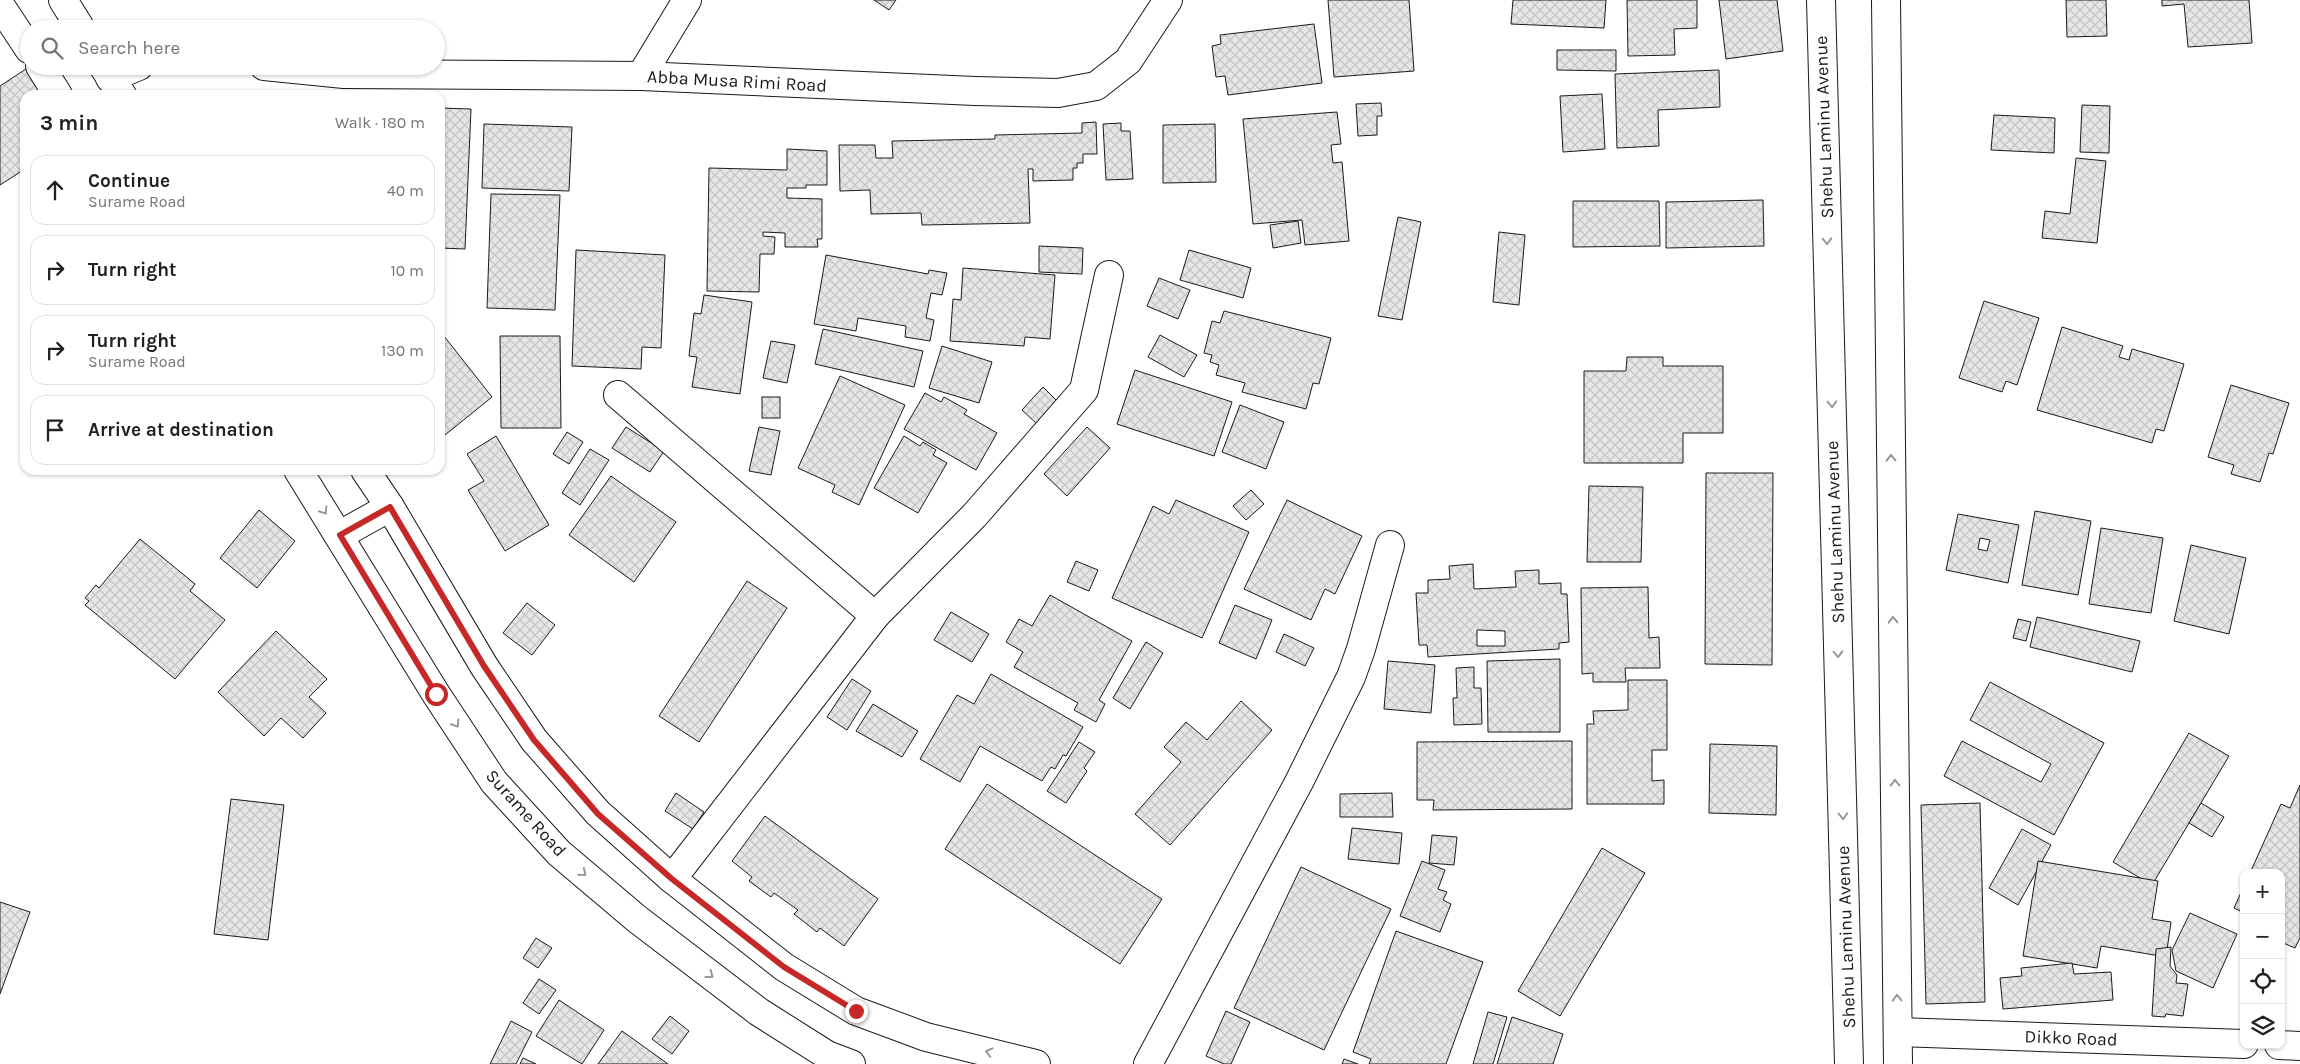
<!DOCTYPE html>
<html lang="en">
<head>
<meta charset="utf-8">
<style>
  :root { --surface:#fff; --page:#f2f2f2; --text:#202124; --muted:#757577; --line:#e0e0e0 }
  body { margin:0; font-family:Karla,sans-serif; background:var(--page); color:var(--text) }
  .controls { position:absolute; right:15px; bottom:15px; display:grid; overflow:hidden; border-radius:10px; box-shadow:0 1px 4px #0004 }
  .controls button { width:45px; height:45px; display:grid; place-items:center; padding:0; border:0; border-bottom:1px solid var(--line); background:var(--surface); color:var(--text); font:25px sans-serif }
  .stop { position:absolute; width:15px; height:15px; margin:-11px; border:4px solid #c62828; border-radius:50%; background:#fff }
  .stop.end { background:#c62828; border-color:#fff; box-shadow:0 1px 5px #0008 }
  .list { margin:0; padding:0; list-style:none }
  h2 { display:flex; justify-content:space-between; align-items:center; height:65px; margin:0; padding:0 20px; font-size:21px }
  h2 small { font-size:16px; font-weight:400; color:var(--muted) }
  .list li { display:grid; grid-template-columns:32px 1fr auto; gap:15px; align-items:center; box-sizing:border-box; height:70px; margin:0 10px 10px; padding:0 10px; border:1px solid var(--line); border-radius:15px }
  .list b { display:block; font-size:19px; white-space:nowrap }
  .list p { margin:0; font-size:16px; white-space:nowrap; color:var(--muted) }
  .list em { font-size:16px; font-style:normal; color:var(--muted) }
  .icon { flex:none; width:28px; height:28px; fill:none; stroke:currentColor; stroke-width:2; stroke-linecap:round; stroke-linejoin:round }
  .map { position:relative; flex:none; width:2300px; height:1064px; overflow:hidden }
  .search { position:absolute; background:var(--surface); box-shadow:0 1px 4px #0004; left:20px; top:20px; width:425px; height:55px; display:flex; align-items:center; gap:12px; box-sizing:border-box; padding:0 18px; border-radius:28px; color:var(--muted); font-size:19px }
  .panel { position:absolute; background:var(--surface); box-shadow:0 1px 4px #0004; left:20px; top:90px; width:425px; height:385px; border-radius:15px }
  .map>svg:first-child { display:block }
</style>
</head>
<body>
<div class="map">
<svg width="2300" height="1064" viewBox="0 0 2300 1064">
  <defs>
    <pattern id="building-cross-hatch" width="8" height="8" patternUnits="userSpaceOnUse" patternTransform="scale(1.25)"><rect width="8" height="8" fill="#e6e6e6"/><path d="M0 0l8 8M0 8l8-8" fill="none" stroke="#c5c5c5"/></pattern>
  </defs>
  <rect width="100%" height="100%" fill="#fff"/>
  <g fill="url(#building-cross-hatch)" stroke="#1a1a1a" fill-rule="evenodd">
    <path d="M874,0H896L889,10Z"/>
    <path d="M1328,0H1409L1414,71L1334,77Z"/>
    <path d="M1513,0H1606L1604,28L1511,24Z"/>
    <path d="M1627,0H1697V28L1674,29L1675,55L1628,56Z"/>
    <path d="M1719,0H1777L1783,51L1726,59Z"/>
    <path d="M2066,0H2106L2107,36L2067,37Z"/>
    <path d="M2162,0H2249L2252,43L2188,47L2184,4L2162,6Z"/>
    <path d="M1314,24L1322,83L1228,95L1225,76L1216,77L1212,46L1221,44L1220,35Z"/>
    <path d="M1557,50H1616V71L1557,70Z"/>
    <path d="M29,67L47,95H25V169L0,185V86Z"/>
    <path d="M1719,70L1720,107L1658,110L1659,146L1617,148L1615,74Z"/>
    <path d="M1602,94L1605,149L1563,152L1560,96Z"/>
    <path d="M1381,103L1382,116H1377V135L1358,136L1356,104Z"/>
    <path d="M2082,105L2110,106L2109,153L2080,152Z"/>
    <path d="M440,108L471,109L465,249L440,248Z"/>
    <path d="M1337,112L1341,144L1331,145L1333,163L1342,162L1349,241L1305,245L1302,220L1253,224L1243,119Z"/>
    <path d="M1994,115L2055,118L2054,153L1991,150Z"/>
    <path d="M1096,122L1097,154H1083V163H1077V168H1073V180L1033,181V169H1028L1030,223L922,225L921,213L871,214L870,190L840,191L839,145H875L876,158H893L892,141L995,139V135L1082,133V123Z"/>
    <path d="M1121,123V131H1130L1133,179L1106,180L1103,124Z"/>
    <path d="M484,124L572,127L569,191L482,188Z"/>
    <path d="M1215,124L1216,182L1163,183V125Z"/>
    <path d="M787,149L827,151V185H806V188H787V198L822,199V239H817L818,247H785V233L763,232V236L775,237L774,254H760L759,292L707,291L709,168L787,170Z"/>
    <path d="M2076,158L2106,161L2097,243L2042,238L2045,211L2070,214Z"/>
    <path d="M491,194L560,195L555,310L487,308Z"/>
    <path d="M1763,200L1764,246L1666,248V202Z"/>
    <path d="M1573,201H1659L1660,246L1573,247Z"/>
    <path d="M1398,217L1421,222L1402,320L1378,316Z"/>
    <path d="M1298,221L1301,243L1273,248L1270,225Z"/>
    <path d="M1499,232L1525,235L1519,305L1493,302Z"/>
    <path d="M1039,246L1083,248L1082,274L1039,272Z"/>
    <path d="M576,250L665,255L661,348L642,347L641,369L572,366Z"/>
    <path d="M1189,250L1251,268L1243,298L1180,280Z"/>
    <path d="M826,255L928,274L929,270L947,273L942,295L931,293L926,318L934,320L930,341L905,337L906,326L858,318L856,331L814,324Z"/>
    <path d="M963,268L1055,275L1050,339L1025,337L1024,346L950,341L953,299L961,300Z"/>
    <path d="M1159,278L1190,290L1178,319L1147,306Z"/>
    <path d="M704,295L752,302L740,394L692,387L697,357L689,356L694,313L701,314Z"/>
    <path d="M1984,301L2039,318L2017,385L2006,381L2002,392L1959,378Z"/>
    <path d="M1224,311L1331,338L1319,384L1313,383L1306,409L1242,392L1245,383L1216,375L1219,365L1210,362L1212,355L1204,353L1212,321L1220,323Z"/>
    <path d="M2062,327L2123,346L2119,357L2129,360L2132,349L2184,364L2164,431L2156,429L2152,443L2037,410Z"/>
    <path d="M823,329L923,351L914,387L815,364Z"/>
    <path d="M440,331L492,397L440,439Z"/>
    <path d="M1160,335L1197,355L1184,377L1148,357Z"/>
    <path d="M500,336H560L561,428H501Z"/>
    <path d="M771,341L795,345L787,383L763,378Z"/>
    <path d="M942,346L992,362L979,403L929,388Z"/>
    <path d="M1627,357H1663V366H1723V433H1683V463H1584V371H1626Z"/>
    <path d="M1135,370L1232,402L1214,456L1117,424Z"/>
    <path d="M840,376L905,405L859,505L832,492L835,485L798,468Z"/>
    <path d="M2231,385L2289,403L2273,454L2269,453L2260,482L2231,474L2234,465L2208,457Z"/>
    <path d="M1043,387L1058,402L1037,424L1022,410Z"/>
    <path d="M925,393L941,402L944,397L967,410L964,414L997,433L976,470L904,429Z"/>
    <rect x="762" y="397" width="18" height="21"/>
    <path d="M1240,405L1284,422L1266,469L1222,452Z"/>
    <path d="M626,427L664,451L650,472L612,448Z"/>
    <path d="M759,427L780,431L771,475L749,471Z"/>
    <path d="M1087,427L1110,448L1067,496L1044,474Z"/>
    <path d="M567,432L583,442L569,464L553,454Z"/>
    <path d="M496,436L549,525L505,551L468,490L484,481L467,454Z"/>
    <path d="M904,436L920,446L923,442L936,450L933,455L947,463L918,513L874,488Z"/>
    <path d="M590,449L609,460L580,505L562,493Z"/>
    <path d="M1706,473H1773L1772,665L1705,664Z"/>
    <path d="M611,476L676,522L634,582L569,535Z"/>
    <path d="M1589,486L1643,487L1641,562H1587Z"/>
    <path d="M1251,490L1264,504L1246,520L1233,506Z"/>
    <path d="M1176,500L1249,532L1202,638L1112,598L1153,506L1169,514Z"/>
    <path d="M1287,500L1362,536L1335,594L1325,589L1311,620L1244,589Z"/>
    <path d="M259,510L295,541L257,588L220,558Z"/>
    <path d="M2035,511L2091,521L2078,595L2022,585Z"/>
    <path d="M1958,514L2019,525L2008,583L1946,570ZM1980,538L1990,540L1987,551L1978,549Z"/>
    <path d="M2101,528L2163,538L2151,613L2089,604Z"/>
    <path d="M140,539L195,584L190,591L225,620L175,679L85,605L89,601L85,598L96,585L99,588Z"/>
    <path d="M2191,545L2246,558L2229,634L2174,621Z"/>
    <path d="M1076,561L1098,570L1089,591L1067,582Z"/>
    <path d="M1473,564L1474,589L1516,587L1515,571L1539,570V584L1561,583V594H1567L1569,642L1559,643V649L1428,657L1427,645H1419L1416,593H1428V580L1450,579L1449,566ZM1477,630L1505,631V646H1477Z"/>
    <path d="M747,581L787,608L699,742L659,716Z"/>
    <path d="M1648,587L1649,638L1659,637L1660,668H1625L1626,682H1593V673L1582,674L1581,588Z"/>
    <path d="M1050,595L1132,641L1099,700L1105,704L1096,722L1074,710L1078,703L1014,667L1023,652L1006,642L1019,619L1032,626Z"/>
    <path d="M527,603L555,625L532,655L503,633Z"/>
    <path d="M1235,605L1272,620L1256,659L1219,643Z"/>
    <path d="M951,612L989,634L972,662L934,640Z"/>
    <path d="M2037,617L2140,641L2132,672L2030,647Z"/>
    <path d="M2018,619L2031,622L2026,641L2013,638Z"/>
    <path d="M276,631L327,679L309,697L326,713L303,738L281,718L264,736L218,692Z"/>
    <path d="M1284,634L1314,648L1305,666L1276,652Z"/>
    <path d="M1146,642L1163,653L1130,709L1113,698Z"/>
    <path d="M1560,659V732H1488L1487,661Z"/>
    <path d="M1388,661L1435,665L1431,713L1384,709Z"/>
    <path d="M1474,667V688H1481L1482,724L1454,725L1453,698H1457L1456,668Z"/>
    <path d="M991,674L1083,727L1066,756L1063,755L1055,769L1051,767L1042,781L980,746L960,782L920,759L957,695L974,704Z"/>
    <path d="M852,679L871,691L847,730L827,717Z"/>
    <path d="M1628,680H1667V750H1652V781L1664,780V804H1587V724H1594L1593,711L1628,710Z"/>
    <path d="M1990,682L2104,743L2054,835L1944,776L1962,741L2041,782L2051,764L1970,720Z"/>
    <path d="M1241,701L1272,730L1170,845L1135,814L1181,762L1164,747L1186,722L1207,740Z"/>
    <path d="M873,704L918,731L902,757L856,731Z"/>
    <path d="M2189,733L2229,756L2152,885L2113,862Z"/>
    <path d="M1572,741V809L1433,810L1434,800H1417V742Z"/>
    <path d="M1079,742L1095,752L1084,768L1087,771L1066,803L1047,791Z"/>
    <path d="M1710,744L1777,746L1776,815L1709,813Z"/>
    <path d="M987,784L1162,899L1120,964L945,849Z"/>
    <path d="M2300,785V938L2295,948L2281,942V873H2250L2281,804L2290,808Z"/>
    <path d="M676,793L704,812L693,829L665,811Z"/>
    <path d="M1392,793L1393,817H1340V794Z"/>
    <path d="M231,799L284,805L268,940L214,934Z"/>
    <path d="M1980,803L1985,1002L1926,1004L1921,805Z"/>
    <path d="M2201,803L2224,817L2212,837L2189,823Z"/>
    <path d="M765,816L878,899L844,946L820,928L817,932L794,914L798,910L774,893L771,897L749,881L752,877L732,861Z"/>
    <path d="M1352,828L1402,833L1399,864L1348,859Z"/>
    <path d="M2022,829L2051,845L2018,905L1989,888Z"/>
    <path d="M1432,835L1457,837L1454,865L1429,863Z"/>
    <path d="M1602,848L1645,873L1560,1016L1518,991Z"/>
    <path d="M1422,861L1445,870L1438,889L1447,892L1443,900L1451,904L1440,932L1400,916Z"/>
    <path d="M2038,861L2158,881L2152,919L2171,922L2166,957L2101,946L2097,968L2023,956Z"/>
    <path d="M1301,867L1391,909L1324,1050L1234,1008Z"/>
    <path d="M2244,886V913L2234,908Z"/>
    <path d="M0,902L30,912L0,994Z"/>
    <path d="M2190,913L2237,934L2213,988L2176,971L2172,950Z"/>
    <path d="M1396,931L1483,962L1446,1064H1369L1371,1059L1353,1052Z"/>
    <path d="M536,938L552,948L538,968L523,958Z"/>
    <path d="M2171,947L2170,966L2177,975L2176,983L2188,984L2183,1016L2166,1014L2165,1017L2152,1016L2156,949Z"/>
    <path d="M2072,963L2074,974L2111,972L2113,1000L2003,1009L2000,978L2022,976L2021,968Z"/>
    <path d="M539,979L556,990L539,1014L523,1003Z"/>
    <path d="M559,1000L604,1030L582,1064L536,1036Z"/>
    <path d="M1226,1011L1250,1022L1231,1064H1224L1206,1056Z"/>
    <path d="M1488,1012L1507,1017L1493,1064H1473Z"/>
    <path d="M670,1016L689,1031L672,1054L652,1039Z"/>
    <path d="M1512,1017L1563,1034L1553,1064H1497Z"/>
    <path d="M511,1021L532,1032L516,1064H490Z"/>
    <path d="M622,1031L668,1064H598Z"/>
    <path d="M523,1058L536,1064H520Z"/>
    <path d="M1344,1059L1358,1064H1342Z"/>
  </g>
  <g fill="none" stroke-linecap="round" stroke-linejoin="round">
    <g stroke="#1a1a1a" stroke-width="30">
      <g id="minor">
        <path d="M264,66L344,74L641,76L975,91L1058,93L1096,86L1128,61L1168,0"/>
        <path d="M641,76L687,0"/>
        <path d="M110,78L139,66"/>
        <path d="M618,395L875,616"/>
        <path d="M672,879L875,616L974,516L1084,390L1109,275"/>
        <path d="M1898,1032L2244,1044"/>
        <path d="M2279,1045L2300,1046"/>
        <path d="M1148,1064L1299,782L1351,677L1361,649L1390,545"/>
      </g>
    </g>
    <g stroke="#1a1a1a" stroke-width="30">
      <g id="tertiary">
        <path d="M63,0L81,29"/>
        <path d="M1821,0L1849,1064"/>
        <path d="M1886,0L1898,1064"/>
        <path d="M0,5L29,49"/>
        <path d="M40,66L58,95"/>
        <path d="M103,66L122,95"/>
        <path d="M298,470L436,694L494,782L559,853L637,919L759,1012L827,1055L851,1064"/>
        <path d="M365,470L390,507L484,666L534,740L598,813L672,879L784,967L856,1011L926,1037L1036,1064"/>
        <path d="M340,535L390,507"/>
      </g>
    </g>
    <use href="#minor" stroke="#fff" stroke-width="28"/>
    <use href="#tertiary" stroke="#fff" stroke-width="28"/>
  </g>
  <defs><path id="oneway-chevron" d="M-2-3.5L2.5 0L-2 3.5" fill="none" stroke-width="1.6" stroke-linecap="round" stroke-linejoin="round" transform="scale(1.25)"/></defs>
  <g stroke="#989898">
    <use href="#oneway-chevron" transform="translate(1827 241) rotate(88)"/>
    <use href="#oneway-chevron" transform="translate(1832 404) rotate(88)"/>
    <use href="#oneway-chevron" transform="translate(1891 458) rotate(-91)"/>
    <use href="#oneway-chevron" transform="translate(324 511) rotate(57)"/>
    <use href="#oneway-chevron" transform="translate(1893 620) rotate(-91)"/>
    <use href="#oneway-chevron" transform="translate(1838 654) rotate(88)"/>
    <use href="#oneway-chevron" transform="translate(456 724) rotate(57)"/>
    <use href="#oneway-chevron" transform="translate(1895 783) rotate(-91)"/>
    <use href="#oneway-chevron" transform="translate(1843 816) rotate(88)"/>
    <use href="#oneway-chevron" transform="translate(583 873) rotate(40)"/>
    <use href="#oneway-chevron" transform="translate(710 975) rotate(37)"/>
    <use href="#oneway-chevron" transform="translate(1897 998) rotate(-91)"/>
    <use href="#oneway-chevron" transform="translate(989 1052) rotate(-166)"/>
  </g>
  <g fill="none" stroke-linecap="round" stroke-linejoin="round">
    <path stroke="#c62828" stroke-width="6" d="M436,694L340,535L390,507L484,666L534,740L598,814L672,879L784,967L856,1011"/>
  </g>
  <g text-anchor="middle" stroke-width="4" stroke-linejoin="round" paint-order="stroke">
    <g font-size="18" fill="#1a1a1a" stroke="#fff">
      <text transform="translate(737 81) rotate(3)" y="6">Abba Musa Rimi Road</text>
      <text transform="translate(1824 127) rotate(-92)" y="6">Shehu Laminu Avenue</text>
      <text transform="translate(1835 532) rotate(-92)" y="6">Shehu Laminu Avenue</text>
      <text transform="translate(526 813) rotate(48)" y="6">Surame Road</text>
      <text transform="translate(1846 937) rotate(-92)" y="6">Shehu Laminu Avenue</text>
      <text transform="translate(2071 1038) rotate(2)" y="6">Dikko Road</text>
    </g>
  </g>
</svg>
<div class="controls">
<button>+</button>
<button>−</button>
<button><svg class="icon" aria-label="locate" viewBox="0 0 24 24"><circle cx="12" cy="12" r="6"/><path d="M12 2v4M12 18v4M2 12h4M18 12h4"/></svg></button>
<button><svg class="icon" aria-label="layers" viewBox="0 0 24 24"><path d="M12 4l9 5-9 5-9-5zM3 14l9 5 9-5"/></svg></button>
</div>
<div class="stop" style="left:436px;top:694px"></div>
<div class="stop end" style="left:856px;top:1011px"></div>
<div class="search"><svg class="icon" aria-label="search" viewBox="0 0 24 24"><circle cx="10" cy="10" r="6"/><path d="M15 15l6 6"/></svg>Search here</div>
<section class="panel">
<h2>3 min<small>Walk · 180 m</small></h2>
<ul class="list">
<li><svg class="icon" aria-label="ahead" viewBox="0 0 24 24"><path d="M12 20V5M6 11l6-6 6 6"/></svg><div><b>Continue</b><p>Surame Road</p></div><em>40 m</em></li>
<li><svg class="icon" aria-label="right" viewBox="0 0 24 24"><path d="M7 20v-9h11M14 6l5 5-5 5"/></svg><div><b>Turn right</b></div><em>10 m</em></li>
<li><svg class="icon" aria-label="right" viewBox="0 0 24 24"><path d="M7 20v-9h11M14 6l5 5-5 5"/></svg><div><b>Turn right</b><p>Surame Road</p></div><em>130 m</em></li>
<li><svg class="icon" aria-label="arrive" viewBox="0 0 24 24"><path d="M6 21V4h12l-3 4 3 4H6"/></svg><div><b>Arrive at destination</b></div></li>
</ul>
</section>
</div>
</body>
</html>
